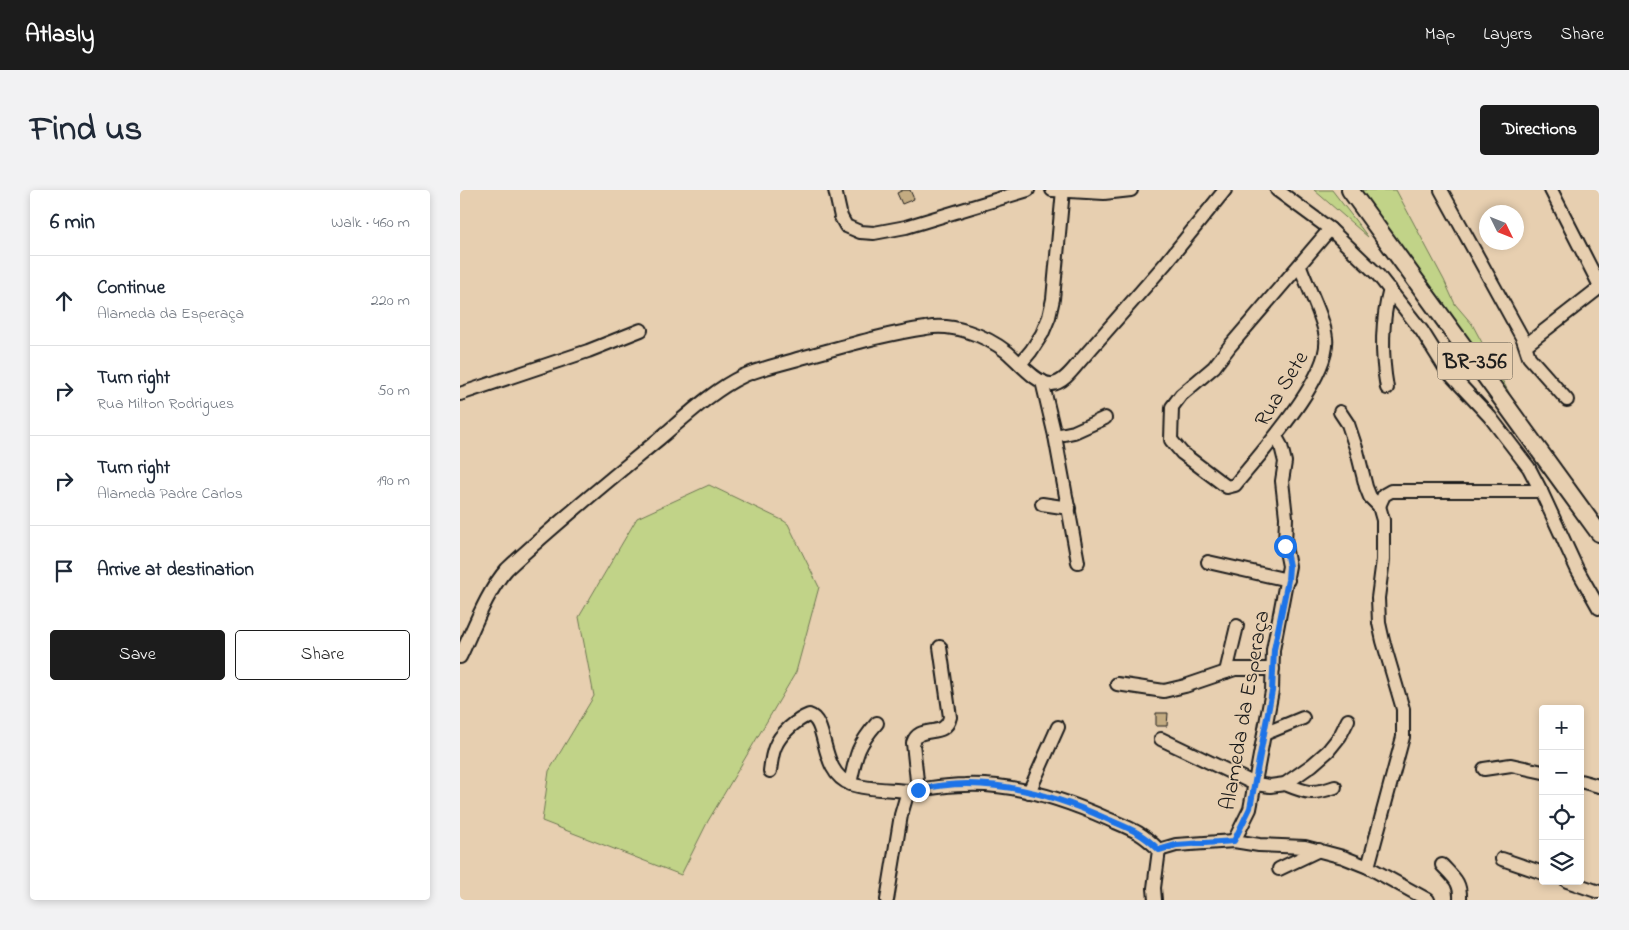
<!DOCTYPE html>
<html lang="en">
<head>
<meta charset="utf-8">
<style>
  :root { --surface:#fff; --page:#f2f2f3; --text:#1f2937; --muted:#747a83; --line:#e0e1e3; --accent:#1c1c1c }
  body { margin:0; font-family:"Indie Flower",sans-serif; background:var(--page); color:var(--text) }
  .controls { position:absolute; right:15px; bottom:15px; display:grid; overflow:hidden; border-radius:5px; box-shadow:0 2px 8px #0003 }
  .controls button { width:45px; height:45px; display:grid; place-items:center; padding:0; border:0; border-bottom:1px solid var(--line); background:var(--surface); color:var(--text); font:25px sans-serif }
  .compass { position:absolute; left:1019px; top:15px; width:45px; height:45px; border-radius:50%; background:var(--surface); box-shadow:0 2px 8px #0003; rotate:133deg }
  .stop { position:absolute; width:15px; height:15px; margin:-11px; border:4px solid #1a73e8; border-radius:50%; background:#fff }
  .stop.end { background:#1a73e8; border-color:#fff; box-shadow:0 1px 5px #0008 }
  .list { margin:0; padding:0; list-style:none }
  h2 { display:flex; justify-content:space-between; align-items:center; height:65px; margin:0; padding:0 20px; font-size:21px }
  h2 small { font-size:16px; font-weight:400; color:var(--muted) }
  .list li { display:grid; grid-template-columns:32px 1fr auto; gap:15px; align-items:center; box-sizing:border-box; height:90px; padding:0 20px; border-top:1px solid var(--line) }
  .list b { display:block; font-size:19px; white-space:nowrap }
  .list p { margin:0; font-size:16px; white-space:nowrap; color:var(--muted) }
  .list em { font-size:16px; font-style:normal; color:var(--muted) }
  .actions { display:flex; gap:10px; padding:15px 20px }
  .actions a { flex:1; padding:11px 0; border:1px solid var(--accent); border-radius:5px; text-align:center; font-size:18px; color:var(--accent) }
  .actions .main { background:var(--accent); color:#fff }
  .icon { flex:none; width:28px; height:28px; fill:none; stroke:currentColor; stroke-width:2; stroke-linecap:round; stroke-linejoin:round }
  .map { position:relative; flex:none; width:1139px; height:710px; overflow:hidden; border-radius:5px }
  header { display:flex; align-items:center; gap:30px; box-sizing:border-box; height:70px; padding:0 25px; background:var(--accent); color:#fff }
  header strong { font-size:24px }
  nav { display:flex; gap:28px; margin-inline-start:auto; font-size:18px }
  .intro { display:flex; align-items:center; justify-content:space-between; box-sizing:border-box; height:120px; padding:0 30px }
  h1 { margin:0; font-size:35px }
  .button { padding:12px 22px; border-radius:5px; background:var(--accent); color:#fff; font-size:18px; font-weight:700 }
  main { display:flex; gap:30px; padding:0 30px }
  aside { flex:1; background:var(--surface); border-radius:5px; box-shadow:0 2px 8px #0003 }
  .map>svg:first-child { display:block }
</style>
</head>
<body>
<header>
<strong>Atlasly</strong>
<nav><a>Map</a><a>Layers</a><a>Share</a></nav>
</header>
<div class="intro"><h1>Find us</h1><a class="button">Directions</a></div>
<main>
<aside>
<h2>6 min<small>Walk · 460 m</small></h2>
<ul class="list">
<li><svg class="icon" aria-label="ahead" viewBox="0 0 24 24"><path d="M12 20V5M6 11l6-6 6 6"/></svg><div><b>Continue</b><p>Alameda da Esperaça</p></div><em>220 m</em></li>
<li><svg class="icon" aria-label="right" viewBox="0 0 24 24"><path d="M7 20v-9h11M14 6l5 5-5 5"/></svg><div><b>Turn right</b><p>Rua Milton Rodrigues</p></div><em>50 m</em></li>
<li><svg class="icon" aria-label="right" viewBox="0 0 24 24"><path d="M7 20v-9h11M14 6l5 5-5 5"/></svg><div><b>Turn right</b><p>Alameda Padre Carlos</p></div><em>190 m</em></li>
<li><svg class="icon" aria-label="arrive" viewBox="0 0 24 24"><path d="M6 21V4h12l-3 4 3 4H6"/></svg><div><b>Arrive at destination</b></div></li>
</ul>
<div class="actions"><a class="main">Save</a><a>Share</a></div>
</aside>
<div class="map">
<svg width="1139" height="710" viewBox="0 0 1139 710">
  <rect width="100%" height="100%" fill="#e7cfb0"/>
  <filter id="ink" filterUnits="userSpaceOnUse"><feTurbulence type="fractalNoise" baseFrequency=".02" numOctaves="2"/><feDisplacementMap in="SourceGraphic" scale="10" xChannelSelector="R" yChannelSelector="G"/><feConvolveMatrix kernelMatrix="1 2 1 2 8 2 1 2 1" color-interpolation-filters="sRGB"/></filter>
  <g filter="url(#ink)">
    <g fill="#c1d388" stroke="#6e7852">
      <path d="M854,0H872L908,47Z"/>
      <path d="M889,0H936L984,90L995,114L1012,134L1061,225Z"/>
      <path d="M249,295L324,331L328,334L359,397L336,482L248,631L221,685L82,631L89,581L134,506L119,427L177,328Z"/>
    </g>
    <g fill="#c3ab81" stroke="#1c1c1c">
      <path d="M443,0H450L454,9L442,14L437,3Z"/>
      <path d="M696,523H708L707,536H696Z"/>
    </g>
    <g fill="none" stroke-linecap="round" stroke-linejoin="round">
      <g stroke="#1c1c1c" stroke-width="16">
        <g id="minor">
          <path d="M375,0L381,27L386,36L400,42L414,43L446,37L568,0"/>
          <path d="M592,0L644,3L671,0"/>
          <path d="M817,0L870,39L918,85L962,141L987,181L1030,227L1069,278L1081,301L1117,379L1139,418"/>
          <path d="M981,0L1063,149L1069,167L1107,210"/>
          <path d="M1091,0L1139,94"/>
          <path d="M840,76C847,96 864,128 866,148C871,187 800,264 775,295L767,297L722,263L711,250L712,217L721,205L754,177L770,156L870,39"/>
          <path d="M1066,155L1139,98"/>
          <path d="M560,174L571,161L582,144L589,127L593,109L603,0"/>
          <path d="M582,191L595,246L618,372"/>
          <path d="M927,198C921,164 921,133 930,99"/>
          <path d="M0,204L128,161L181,140"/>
          <path d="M880,222L888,234L897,261L906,297L910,307L919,316L923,330V370L918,408L919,433L923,451L943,519V547L908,677"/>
          <path d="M595,246L614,242L645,228"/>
          <path d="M582,314L609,318"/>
          <path d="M919,316L924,305L931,301H1081"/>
          <path d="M748,372L828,390"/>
          <path d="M0,467C13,440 27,401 47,379C95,334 147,292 199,249C224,228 253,200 283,186C301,178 322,174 341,168C382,157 424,144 466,138C493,133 525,145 547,162C558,171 577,195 592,194C604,193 614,178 621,170L706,73L765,0"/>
          <path d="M766,482L777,436"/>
          <path d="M657,494L704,501L725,496L775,479H813"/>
          <path d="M804,544L843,528"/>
          <path d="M701,549L795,594L810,596L825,594L852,575L868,561L880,546L888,530"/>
          <path d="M1024,579L1051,575L1083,582"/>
          <path d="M310,581C311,573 312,564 315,557C320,544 336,530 349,525C369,531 359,583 391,594C408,600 430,599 448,601"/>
          <path d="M1120,591L1139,596"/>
          <path d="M390,594C396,565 397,556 417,533"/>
          <path d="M825,594C847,603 852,605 875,597"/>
          <path d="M458,600L453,553C459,533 485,550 490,527L480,457"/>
          <path d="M569,602L598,537"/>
          <path d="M774,651L790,619L812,501L813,460L829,376L825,356L826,327L822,291L825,272L821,256L816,247"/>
          <path d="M699,660L716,655L774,651L799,655L845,657L883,667L908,677L968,710"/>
          <path d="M1042,669L1083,683"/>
          <path d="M982,675C994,688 1001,692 1000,710"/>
          <path d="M819,679L859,660"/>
          <path d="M1107,691L1139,702"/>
          <path d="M427,710L441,625L448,601C467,599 485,595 505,595C554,593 604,609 648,629C671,639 680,641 699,660L694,698L695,710"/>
        </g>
      </g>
      <g stroke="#1c1c1c" stroke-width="20">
        <path id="major" d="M890,0L1139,343"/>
      </g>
      <use href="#minor" stroke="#e7cfb0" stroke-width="12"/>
      <use href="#major" stroke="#e7cfb0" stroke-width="16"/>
    </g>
  </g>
  <g fill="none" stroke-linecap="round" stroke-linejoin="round" filter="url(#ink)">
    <path stroke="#1a73e8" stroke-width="6" d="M458,600C521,584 590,603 647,629C670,639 681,642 699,660L716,655L774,651L790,618L812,501L814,460L828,390L829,376L825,356"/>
  </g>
  <g text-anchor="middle" stroke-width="4" stroke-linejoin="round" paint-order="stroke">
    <rect fill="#e7cfb0" stroke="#595248" stroke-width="1" x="977.5" y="152.5" width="75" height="37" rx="4"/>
    <g font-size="21" font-weight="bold" fill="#1c1c1c">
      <text x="1015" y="178">BR-356</text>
    </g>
    <g font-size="22" fill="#1c1c1c" stroke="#e7cfb0">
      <text transform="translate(820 198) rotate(-59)" y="8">Rua Sete</text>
      <text transform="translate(783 520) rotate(-80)" y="8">Alameda da Esperaça</text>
    </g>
  </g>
</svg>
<div class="controls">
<button>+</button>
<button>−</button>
<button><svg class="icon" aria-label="locate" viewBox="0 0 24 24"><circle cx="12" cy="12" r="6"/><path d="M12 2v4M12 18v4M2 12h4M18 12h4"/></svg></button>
<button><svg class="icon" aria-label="layers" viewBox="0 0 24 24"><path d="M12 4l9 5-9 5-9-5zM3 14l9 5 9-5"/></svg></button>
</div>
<svg class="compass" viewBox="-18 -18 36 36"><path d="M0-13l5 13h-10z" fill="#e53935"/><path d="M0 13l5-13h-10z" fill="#747a83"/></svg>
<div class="stop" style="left:825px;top:356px"></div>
<div class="stop end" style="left:458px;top:600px"></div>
</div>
</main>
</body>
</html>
